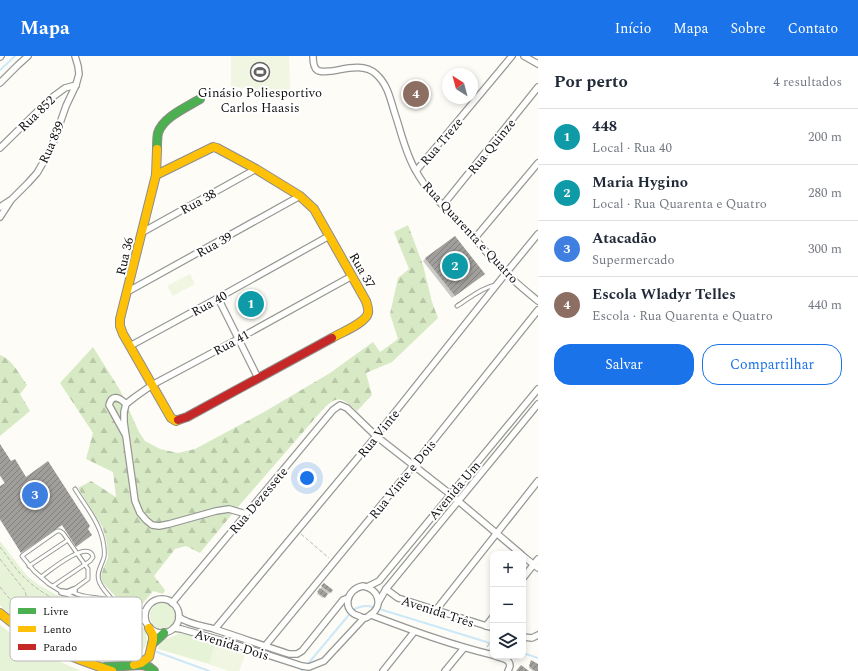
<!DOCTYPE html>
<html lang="pt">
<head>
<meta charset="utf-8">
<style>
  :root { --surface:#fff; --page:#f6f6f7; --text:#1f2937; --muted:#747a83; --line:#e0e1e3; --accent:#1a73e8 }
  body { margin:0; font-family:Spectral,serif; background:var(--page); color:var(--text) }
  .controls { position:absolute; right:12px; bottom:12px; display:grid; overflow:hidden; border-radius:8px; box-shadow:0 2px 6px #0003 }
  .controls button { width:36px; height:36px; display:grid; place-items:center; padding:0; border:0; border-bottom:1px solid var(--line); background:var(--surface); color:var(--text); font:20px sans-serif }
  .compass { position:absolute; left:442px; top:12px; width:36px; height:36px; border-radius:50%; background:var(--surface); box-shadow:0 2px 6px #0003; rotate:324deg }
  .you { position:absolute; left:307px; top:422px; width:14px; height:14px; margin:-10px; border:3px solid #fff; border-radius:50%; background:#1a73e8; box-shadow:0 0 0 6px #1a73e833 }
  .badge { display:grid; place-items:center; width:26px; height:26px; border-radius:50%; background:var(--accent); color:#fff; font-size:13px; font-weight:700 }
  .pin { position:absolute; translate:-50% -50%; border:2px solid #fff; box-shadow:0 1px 4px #0006 }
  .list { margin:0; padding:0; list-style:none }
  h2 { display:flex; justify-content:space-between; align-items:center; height:52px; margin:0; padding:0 16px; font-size:17px }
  h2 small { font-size:13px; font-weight:400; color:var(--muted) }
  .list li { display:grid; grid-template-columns:26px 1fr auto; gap:12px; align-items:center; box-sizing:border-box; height:56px; padding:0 16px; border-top:1px solid var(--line) }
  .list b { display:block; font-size:15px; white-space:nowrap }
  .list p { margin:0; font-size:13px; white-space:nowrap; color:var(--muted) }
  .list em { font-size:13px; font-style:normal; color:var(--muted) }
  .actions { display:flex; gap:8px; padding:12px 16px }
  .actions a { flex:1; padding:9px 0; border:1px solid var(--accent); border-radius:16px; text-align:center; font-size:14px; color:var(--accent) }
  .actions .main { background:var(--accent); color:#fff }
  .icon { flex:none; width:22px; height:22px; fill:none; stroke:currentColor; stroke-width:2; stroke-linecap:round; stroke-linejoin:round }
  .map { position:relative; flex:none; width:538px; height:615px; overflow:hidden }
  header { display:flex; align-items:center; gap:24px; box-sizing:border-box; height:56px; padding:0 20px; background:var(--accent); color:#fff }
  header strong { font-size:19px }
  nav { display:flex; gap:22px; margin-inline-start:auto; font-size:14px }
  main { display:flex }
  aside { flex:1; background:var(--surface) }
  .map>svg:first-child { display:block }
</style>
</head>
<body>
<header>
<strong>Mapa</strong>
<nav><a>Início</a><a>Mapa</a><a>Sobre</a><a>Contato</a></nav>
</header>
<main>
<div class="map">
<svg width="538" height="615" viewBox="0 0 538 615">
  <defs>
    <pattern id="forest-firs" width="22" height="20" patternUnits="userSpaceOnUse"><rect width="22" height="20" fill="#d8eac5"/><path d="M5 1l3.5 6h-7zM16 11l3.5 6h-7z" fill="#b8c8a8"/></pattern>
    <pattern id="building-hatch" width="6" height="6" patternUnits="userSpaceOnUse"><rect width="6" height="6" fill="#a19f9c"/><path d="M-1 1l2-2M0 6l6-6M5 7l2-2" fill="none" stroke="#82807e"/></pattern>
  </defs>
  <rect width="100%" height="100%" fill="#fdfcf7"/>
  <g fill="#e7f3d7">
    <path d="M0,485L26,519L39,529L73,548L91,554L108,549C115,553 119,558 125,562C130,564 135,565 139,567C149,574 149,589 141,596C136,602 128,607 121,608C111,610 103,606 94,603C82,600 70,597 59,592C39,582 15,566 0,549Z"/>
    <circle cx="163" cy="560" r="13"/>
    <path d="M0,569L13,579L49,601L81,615H0Z"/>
    <path d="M183,575L246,595L239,615H229L209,608L158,593L161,584L174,580Z"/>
  </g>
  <g fill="url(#forest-firs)">
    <path d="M408,169L423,209L432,246L438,262L392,306L366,317L372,339L357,355C343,343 339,338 324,352L238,451L200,497L186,490L175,493L154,520L165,534L163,538L153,535L139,552H133L117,542L102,526L101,521L103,513L108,502L107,488L103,472L78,432L91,425L116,441L113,416L86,403L93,377L60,327L93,291L120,334L139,376L145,385L160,393L178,397L195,393L264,356L330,317L373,286L380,296L398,283L390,258L398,222L409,213L394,176Z"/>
    <path d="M0,299C12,303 20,319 27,329L20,338L30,355L0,380Z"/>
  </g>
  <g fill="#f0f6e1">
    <path d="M231,0H289L290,35L231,31Z"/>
    <path d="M190,218L195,228L173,240L167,230Z"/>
    <path d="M216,585L246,595L239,615H229L209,608Z"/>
  </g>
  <g fill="#0003">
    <path d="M426,202L481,221L452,242L423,205Z"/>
    <path d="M0,390L11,407L26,422L62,469L21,496L0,464V431L5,428L0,420Z"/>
    <path d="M324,528L331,534L329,538L327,537L323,542L317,538Z"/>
    <path d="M531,606L538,609V615H533L529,612Z"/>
  </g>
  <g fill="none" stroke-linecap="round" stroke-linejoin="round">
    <g stroke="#cde8f7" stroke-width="2">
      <path d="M0,14L15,0"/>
      <path d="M157,596L209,615"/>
      <path d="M523,597L538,602"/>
      <path d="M302,615L353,554C360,550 366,549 373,551L493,588"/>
    </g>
  </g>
  <g fill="url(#building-hatch)">
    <path d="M455,180L485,218L455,240L425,202Z"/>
    <path d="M0,388L11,405L15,403L26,421L48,405L90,470L88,473L92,479L76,491L62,469L21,497L0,463V430L5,427L0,419Z"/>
    <path d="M324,527L333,534L331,537L321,530Z"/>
    <path d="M320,532L328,538L325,542L317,536Z"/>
    <path d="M531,604L538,608V615H535L529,610Z"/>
    <path d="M521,609L529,615H516Z"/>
  </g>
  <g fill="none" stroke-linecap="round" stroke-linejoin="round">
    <g stroke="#979795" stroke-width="5">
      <g id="lane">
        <path d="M457,250C468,243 481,232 495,229"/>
        <path d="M75,433C85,449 99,466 103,485C104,490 105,496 104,501C102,509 96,516 99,525C101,532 109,539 113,545"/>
        <path d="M29,510L68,484"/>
        <path d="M41,521C48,516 89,482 93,501L90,505L53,530"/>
        <path d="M146,554C127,560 127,550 112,545C99,540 84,543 73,536V534L88,523V513L63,477L60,475H57L23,499L22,500L34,515L49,528L62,536L82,545L111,548L129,558L141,563L148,570"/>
      </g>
    </g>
    <g stroke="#979795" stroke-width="8">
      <g id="street">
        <path d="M313,0C313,4 313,11 317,14C321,17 327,15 332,15C345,13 364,7 376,18C387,28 390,41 394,55C401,75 405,97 416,115C427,136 447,153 463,170C478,185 491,203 506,217C516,227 527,236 538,245"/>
        <path d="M524,0L538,8"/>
        <path d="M0,1L1,0"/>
        <path d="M0,27L18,9L28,0"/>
        <path d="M0,92L50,43L65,32L76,29"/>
        <path d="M416,115L512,0"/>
        <path d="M443,149L538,31"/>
        <path d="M0,151L9,145"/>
        <path d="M0,161L11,144L28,127L37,117L51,93L66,50L76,29L79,18L78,10L75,0"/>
        <path d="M141,177L256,113"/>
        <path d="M475,182L538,107"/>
        <path d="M127,236L300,140"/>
        <path d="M218,242L258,322"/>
        <path d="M130,290L218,242L329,180"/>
        <path d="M125,378L109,349C112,337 120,342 126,348"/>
        <path d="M246,458L229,453L216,455L169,468L159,470L152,469L146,464L140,457L135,445L124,366V356L126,348L135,341L152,329L238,283L352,220"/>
        <path d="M523,500L538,512"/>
        <path d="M523,522L538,503"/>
        <path d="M363,530C379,533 384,550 370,559C369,560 366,562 365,562C362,562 361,561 359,560C341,555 346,533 363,530Z"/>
        <path d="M367,531L379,525L538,333"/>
        <path d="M386,533L398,542L493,572"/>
        <path d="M62,536L67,537L74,534"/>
        <circle cx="162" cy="560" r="17"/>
        <path d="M379,545L386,533L538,348"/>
        <path d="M172,547L333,354L340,349L347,352L376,380L450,438L521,498"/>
        <path d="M436,554L538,425"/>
        <path d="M371,559C411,574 451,589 493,599"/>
        <path d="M179,561C187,568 204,570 214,573C239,581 264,590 289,598H297L302,595L343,544L348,542"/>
        <path d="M486,570L493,561"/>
        <path d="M174,572L181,573L234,588L302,610L309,611L324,605L364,562"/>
        <path d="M215,573L376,380L506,217L538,178"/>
        <path d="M523,581L532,582L538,579"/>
        <path d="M265,590L414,409L538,254"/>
        <path d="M495,600C502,602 510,603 510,610L508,615"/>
        <path d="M383,615L414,576"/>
        <path d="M445,615L464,592"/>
      </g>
    </g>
    <g stroke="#8e8d8b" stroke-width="10">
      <g id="fast">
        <path d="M157,93C157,88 157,82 158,77C163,61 187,51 200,43"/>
        <path d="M152,588L164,577"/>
        <path d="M105,611L142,609L149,611L154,615"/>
      </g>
    </g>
    <g stroke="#8e8d8b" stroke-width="10">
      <g id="slow">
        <path d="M157,93L156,119L120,263V270L123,278L171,362L176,365L178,364"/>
        <path d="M156,119L213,91L217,92L256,113L300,140L314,153L366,245C367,249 369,253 368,257C366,267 340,277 332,282"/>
        <path d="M0,557C13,568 26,578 40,586C63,598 87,607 112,615"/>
        <path d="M134,609L141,607L149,601L153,584V579L149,572"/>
      </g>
    </g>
    <g stroke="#8e8d8b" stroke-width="10">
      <path id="jam" d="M178,364L187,361L332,282"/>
    </g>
    <g stroke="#b9b9b8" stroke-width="1" stroke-dasharray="4 2" stroke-linecap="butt">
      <path d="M301,478L329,502"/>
      <path d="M0,491C9,502 16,515 27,524C40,537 69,552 85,557C96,561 133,563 138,572C139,574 138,576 138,578L130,584L116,587L103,586L68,573L20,552L7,540L0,531"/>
      <path d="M0,503L25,535L27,543V554"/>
      <path d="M54,566L67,550"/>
      <path d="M487,591L493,582"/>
    </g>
    <use href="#lane" stroke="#fffffe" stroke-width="3"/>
    <use href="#street" stroke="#fffffe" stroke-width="5.5"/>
    <use href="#fast" stroke="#4caf50" stroke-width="8"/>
    <use href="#slow" stroke="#ffc107" stroke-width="8"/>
    <use href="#jam" stroke="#c62828" stroke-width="8"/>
  </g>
  <defs>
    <g id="stadium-ring" transform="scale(1)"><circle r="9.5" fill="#fff" stroke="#646362" stroke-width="1.5"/><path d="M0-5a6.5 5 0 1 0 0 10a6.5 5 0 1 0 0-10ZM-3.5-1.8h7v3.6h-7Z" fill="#646362"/></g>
  </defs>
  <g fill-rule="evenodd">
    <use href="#stadium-ring" x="260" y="16"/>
  </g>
  <g text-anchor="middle" stroke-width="4" stroke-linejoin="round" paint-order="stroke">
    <g font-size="13" fill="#111" stroke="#fff">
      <text x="260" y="41">Ginásio Poliesportivo<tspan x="260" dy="15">Carlos Haasis</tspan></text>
    </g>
    <g font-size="13" fill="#111" stroke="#fff">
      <text transform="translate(36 57) rotate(-44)" y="5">Rua 852</text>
      <text transform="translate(441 85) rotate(-50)" y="5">Rua Treze</text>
      <text transform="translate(51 86) rotate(-66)" y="5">Rua 839</text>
      <text transform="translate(491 90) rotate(-51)" y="5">Rua Quinze</text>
      <text transform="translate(198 145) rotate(-29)" y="5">Rua 38</text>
      <text transform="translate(471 176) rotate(47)" y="5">Rua Quarenta e Quatro</text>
      <text transform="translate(214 188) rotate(-29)" y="5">Rua 39</text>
      <text transform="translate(124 200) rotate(-77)" y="5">Rua 36</text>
      <text transform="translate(363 214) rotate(60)" y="5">Rua 37</text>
      <text transform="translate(209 247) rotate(-29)" y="5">Rua 40</text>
      <text transform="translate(231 286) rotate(-29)" y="5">Rua 41</text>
      <text transform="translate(378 377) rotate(-51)" y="5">Rua Vinte</text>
      <text transform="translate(402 423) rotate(-51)" y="5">Rua Vinte e Dois</text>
      <text transform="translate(454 434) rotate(-50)" y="5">Avenida Um</text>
      <text transform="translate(258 444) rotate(-50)" y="5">Rua Dezessete</text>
      <text transform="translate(438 555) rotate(18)" y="5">Avenida Três</text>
      <text transform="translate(232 588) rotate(17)" y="5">Avenida Dois</text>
    </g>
  </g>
  <rect x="10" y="541" width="132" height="64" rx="6" fill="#fff" stroke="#b8b8b8" stroke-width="1"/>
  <rect x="18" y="552" width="18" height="6" fill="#4caf50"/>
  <rect x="18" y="570" width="18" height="6" fill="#ffc107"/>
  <rect x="18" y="588" width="18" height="6" fill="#c62828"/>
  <g font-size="11" fill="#111">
    <text x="43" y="559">Livre</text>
    <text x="43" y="577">Lento</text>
    <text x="43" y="595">Parado</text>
  </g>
</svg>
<div class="controls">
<button>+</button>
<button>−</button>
<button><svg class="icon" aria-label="layers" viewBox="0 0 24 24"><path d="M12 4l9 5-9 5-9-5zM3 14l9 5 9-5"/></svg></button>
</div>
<svg class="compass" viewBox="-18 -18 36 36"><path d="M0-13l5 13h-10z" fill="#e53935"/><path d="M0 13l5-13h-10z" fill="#747a83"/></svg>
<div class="you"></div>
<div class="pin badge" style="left:251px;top:248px;background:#0f9aa8">1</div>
<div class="pin badge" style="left:455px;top:210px;background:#0f9aa8">2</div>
<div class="pin badge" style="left:35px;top:439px;background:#3f7fe0">3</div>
<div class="pin badge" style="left:416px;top:38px;background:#8d6e63">4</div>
</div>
<aside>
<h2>Por perto<small>4 resultados</small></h2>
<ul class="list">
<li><span class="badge" style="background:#0f9aa8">1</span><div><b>448</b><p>Local · Rua 40</p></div><em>200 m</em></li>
<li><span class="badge" style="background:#0f9aa8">2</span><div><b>Maria Hygino</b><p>Local · Rua Quarenta e Quatro</p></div><em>280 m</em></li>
<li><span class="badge" style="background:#3f7fe0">3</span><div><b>Atacadão</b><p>Supermercado</p></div><em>300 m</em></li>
<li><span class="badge" style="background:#8d6e63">4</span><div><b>Escola Wladyr Telles</b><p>Escola · Rua Quarenta e Quatro</p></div><em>440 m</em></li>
</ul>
<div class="actions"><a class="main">Salvar</a><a>Compartilhar</a></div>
</aside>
</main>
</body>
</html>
